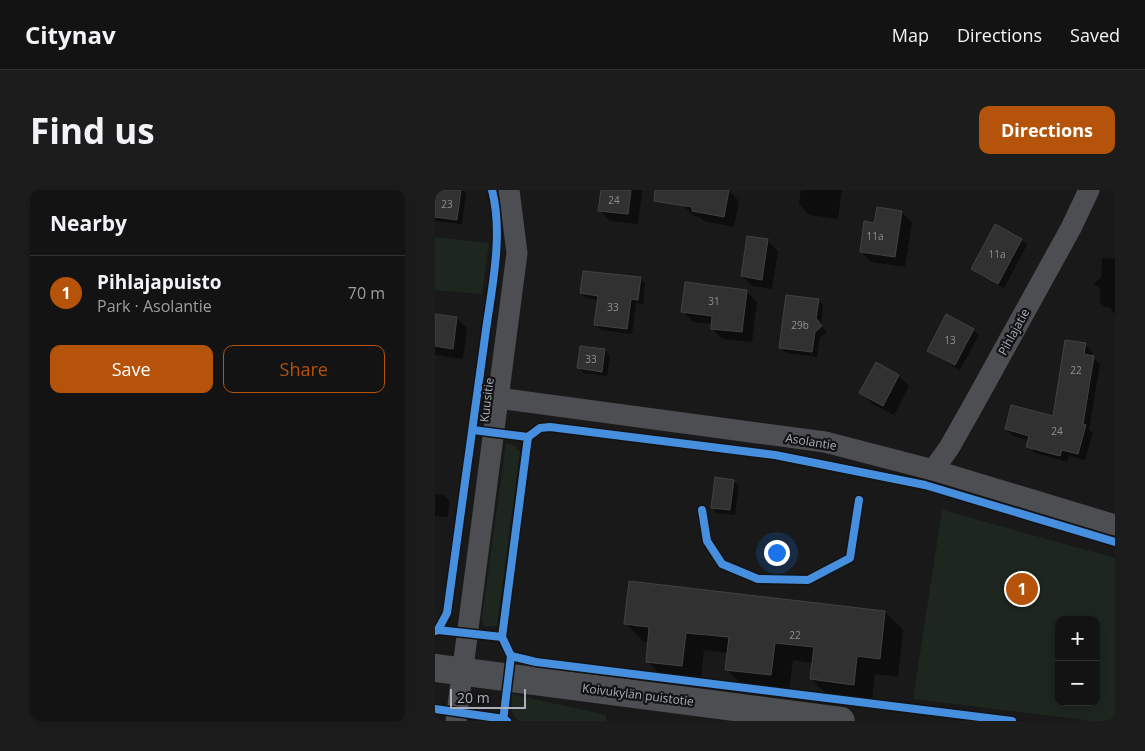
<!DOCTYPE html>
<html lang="en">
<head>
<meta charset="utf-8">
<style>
  :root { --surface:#131313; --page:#1c1c1c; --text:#f1f3f6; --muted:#9d9ea0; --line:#323233; --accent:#b45309 }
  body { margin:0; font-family:"Open Sans",sans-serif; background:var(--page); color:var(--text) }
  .controls { position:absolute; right:15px; bottom:15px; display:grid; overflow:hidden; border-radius:10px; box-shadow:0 2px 12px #0003 }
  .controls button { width:45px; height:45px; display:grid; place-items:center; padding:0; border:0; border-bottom:1px solid var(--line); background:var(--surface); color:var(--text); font:25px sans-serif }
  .scale { position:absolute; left:15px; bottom:12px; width:76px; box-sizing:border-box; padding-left:5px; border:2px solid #aaafba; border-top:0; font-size:14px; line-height:18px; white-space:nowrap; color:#aaafba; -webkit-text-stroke:4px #131315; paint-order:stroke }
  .you { position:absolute; left:341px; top:362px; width:18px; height:18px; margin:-12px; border:4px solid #fff; border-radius:50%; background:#1a73e8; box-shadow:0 0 0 8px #1a73e833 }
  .badge { display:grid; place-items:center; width:32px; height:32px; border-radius:50%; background:var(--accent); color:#fff; font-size:16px; font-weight:700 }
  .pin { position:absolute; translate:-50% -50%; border:2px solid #fff; box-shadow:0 1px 5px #0006 }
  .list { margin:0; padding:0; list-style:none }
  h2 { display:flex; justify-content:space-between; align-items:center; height:65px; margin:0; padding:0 20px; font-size:21px }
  h2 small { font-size:16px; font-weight:400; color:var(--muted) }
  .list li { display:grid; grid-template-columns:32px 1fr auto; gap:15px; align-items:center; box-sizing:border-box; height:75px; padding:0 20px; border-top:1px solid var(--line) }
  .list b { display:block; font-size:19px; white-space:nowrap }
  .list p { margin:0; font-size:16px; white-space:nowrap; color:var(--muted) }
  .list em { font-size:16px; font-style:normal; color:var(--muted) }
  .actions { display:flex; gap:10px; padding:15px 20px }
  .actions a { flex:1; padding:11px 0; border:1px solid var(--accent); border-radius:10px; text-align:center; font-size:18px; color:var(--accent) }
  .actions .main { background:var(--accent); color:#fff }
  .map { position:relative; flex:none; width:680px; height:531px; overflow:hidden; border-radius:10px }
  header { display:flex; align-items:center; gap:30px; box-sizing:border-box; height:70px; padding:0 25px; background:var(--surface); border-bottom:1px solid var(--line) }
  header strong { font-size:24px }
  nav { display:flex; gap:28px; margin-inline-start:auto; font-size:18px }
  .intro { display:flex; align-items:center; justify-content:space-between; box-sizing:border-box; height:120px; padding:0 30px }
  h1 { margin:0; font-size:35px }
  .button { padding:12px 22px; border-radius:10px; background:var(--accent); color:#fff; font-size:18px; font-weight:700 }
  main { display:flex; gap:30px; padding:0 30px }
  aside { flex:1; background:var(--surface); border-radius:10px; box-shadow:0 2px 12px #0003 }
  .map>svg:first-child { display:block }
</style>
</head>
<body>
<header>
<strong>Citynav</strong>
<nav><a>Map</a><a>Directions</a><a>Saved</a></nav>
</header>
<div class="intro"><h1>Find us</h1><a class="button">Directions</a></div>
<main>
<aside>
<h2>Nearby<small></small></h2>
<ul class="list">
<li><span class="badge">1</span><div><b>Pihlajapuisto</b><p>Park · Asolantie</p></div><em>70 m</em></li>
</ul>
<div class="actions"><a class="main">Save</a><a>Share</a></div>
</aside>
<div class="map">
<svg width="680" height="531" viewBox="0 0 680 531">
  <rect width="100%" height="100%" fill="#191919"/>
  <g fill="#1e2620" fill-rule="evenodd">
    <path d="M0,47L54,53L47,104L0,100Z"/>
    <path d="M71,253L80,256L85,262L62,436H48L47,427Z"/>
    <path d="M507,320L680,368V531H658L478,509ZM624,430H661V512H624Z"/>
    <path d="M77,504L171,525V531H85C75,525 77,514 77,504Z"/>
  </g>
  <g fill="#0007">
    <path d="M0,0H27L31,3L27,34L0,31Z"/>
    <path d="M167,0H207L203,34L175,31L164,20Z"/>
    <path d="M251,0L294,1L304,11L299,37L269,31L265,27L259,26L248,15Z"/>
    <path d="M366,0H407L403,29L374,25L364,14Z"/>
    <path d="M466,22L477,32L470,77L436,72L426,61L440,34Z"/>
    <path d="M332,50L343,61L337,99L317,96L307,86Z"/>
    <path d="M587,50L592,55L569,98L543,84L537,79Z"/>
    <path d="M667,68L680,69V124L676,120V118L670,117L665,112V99L659,93L666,88Z"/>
    <path d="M205,88L210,93L208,114L201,113L197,144L166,140L161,135L163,110L151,108L146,103Z"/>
    <path d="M311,101L322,112L317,152L287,149L277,138V134L258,132L248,121Z"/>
    <path d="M383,110L388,115L386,135L392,142L385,147L382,167L351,163L346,158Z"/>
    <path d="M0,125L21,128L32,138L28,169L0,165Z"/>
    <path d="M538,140L544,145L525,180L499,165L493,160Z"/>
    <path d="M650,154L657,161V167L665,174L654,240L658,243L650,270L634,266L632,272L600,263L593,256L594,250L578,246L571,239L619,227Z"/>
    <path d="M170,160L175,166L172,186L149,183L144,178Z"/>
    <path d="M441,174L464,186L474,196L459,225L436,213L425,202Z"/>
    <path d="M299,291L304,296L300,325L282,323L277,317Z"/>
    <path d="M0,304L9,305L14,310L13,327L0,326Z"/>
    <path d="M195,392L450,422L468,440L463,487L440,484L437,512L395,507L376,489L378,473L358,470L354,502L310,498L291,479L293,463L269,460L265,494L230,489L212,471L214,452H209L190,433Z"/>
  </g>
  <g fill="#313131" stroke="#414245">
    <path d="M0,0H26L22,30L0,27Z"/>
    <path d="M166,0H196L193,24L163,21Z"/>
    <path d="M220,0H294L289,27L257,21V17L219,11Z"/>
    <path d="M442,17L467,21L460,67L425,62L429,31L439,33Z"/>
    <path d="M560,34L587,49L563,94L536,79Z"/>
    <path d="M312,46L333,49L327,90L306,86Z"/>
    <path d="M148,81L206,87L203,110L196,109L192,139L159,135L163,106L145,103Z"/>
    <path d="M250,92L312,100L307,142L276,139L277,126L246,122Z"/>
    <path d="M351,105L384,109L381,128L387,136L380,142L377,162L344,158Z"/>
    <path d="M0,124L22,127L18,159L0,156Z"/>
    <path d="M511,124L539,139L520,175L492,161Z"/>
    <path d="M630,150L651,153L649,164L659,166L648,234L651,235L643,264L627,260L625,266L591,257L594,246L570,239L576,215L618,226Z"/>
    <path d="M145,156L170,159L167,182L142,178Z"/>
    <path d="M441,172L464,185L448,216L424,203Z"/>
    <path d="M280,287L299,290L295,320L276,318Z"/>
    <path d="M194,391L450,421L445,469L422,466L419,495L375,489L379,457L340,453L336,485L290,480L294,447L251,443L247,476L211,472L214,437L189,434Z"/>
  </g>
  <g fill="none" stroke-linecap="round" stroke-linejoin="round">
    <g stroke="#4d4e52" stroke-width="21">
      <path d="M63,208L390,252L498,280L680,335"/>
      <path d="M498,280L514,258L540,212L636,38L654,0"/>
      <path d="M21,531L82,63L74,0"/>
    </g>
    <path stroke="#4d4e52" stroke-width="28" d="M0,478L406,531"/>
    <g stroke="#131315" stroke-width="11">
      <g id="cycleway">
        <path d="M38,240L93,247L105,238L115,237L340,265L490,295L680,352"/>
        <path d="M267,320L272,351L287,374L323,389L373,390L415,368L424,310"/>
        <path d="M3,440L67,447"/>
        <path d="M0,441L3,440L12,423C25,331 38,239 50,147C56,101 69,46 57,0"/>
        <path d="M76,466L101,472L577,531"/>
        <path d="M0,519L69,529L72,531"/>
        <path d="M68,531L76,466L67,447L93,247"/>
      </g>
    </g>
    <use href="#cycleway" stroke="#468fdf" stroke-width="8"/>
  </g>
  <g text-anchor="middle" stroke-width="4.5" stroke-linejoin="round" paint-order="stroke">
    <g font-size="10" fill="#8c9098">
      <text x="179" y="14">24</text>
      <text x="12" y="18">23</text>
      <text x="440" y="50">11a</text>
      <text x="562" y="68">11a</text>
      <text x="279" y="115">31</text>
      <text x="178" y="121">33</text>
      <text x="365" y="139">29b</text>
      <text x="515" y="154">13</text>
      <text x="156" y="173">33</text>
      <text x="641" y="184">22</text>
      <text x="622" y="245">24</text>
      <text x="360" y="449">22</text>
    </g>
    <g font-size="12" fill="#aaafba" stroke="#131315">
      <text transform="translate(579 142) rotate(-61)" y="4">Pihlajatie</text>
      <text transform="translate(52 210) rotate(-83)" y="4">Kuusitie</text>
      <text transform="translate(376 252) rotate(9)" y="4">Asolantie</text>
      <text transform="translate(203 505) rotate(7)" y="4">Koivukylän puistotie</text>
    </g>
  </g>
</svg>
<div class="controls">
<button>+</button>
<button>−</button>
</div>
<div class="scale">20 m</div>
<div class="you"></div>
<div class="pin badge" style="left:587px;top:399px">1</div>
</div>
</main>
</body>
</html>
